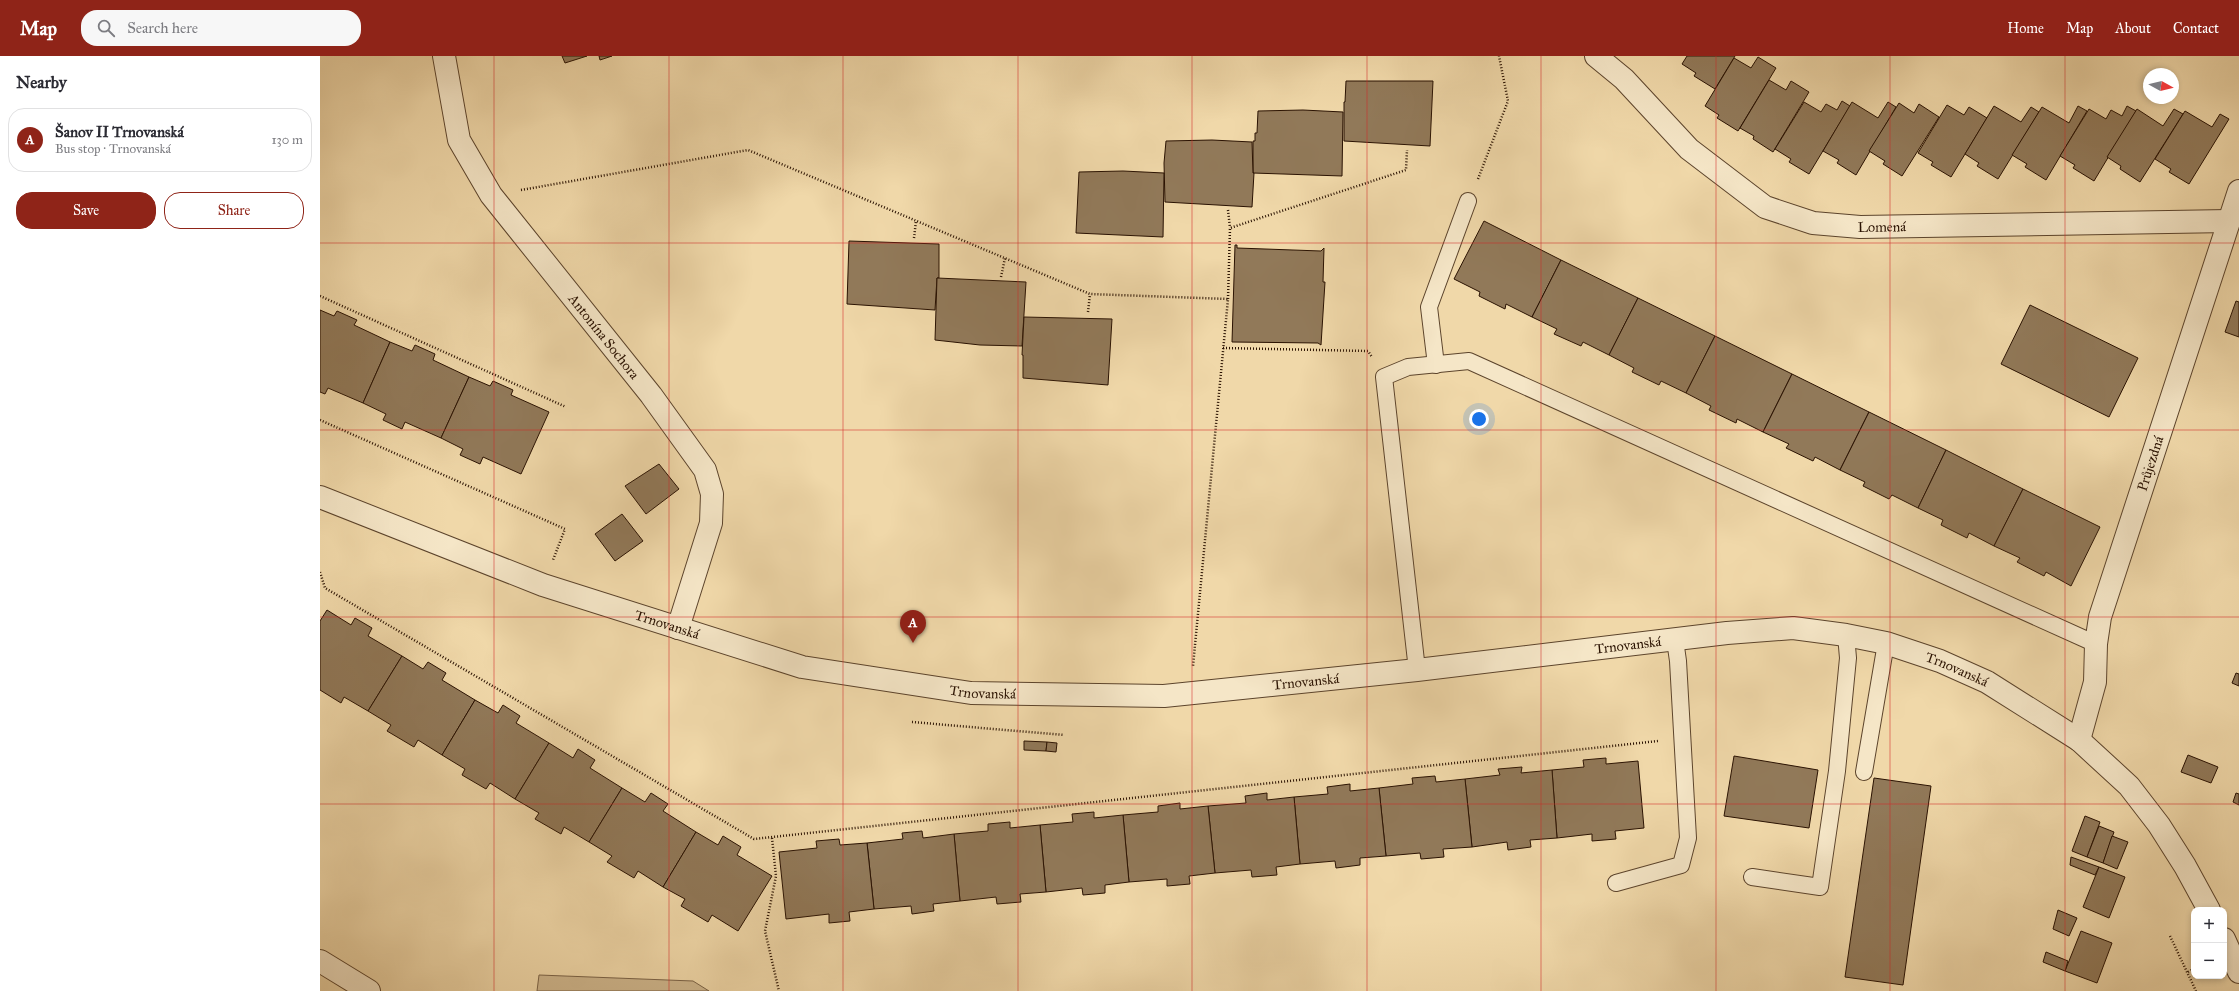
<!DOCTYPE html>
<html lang="en">
<head>
<meta charset="utf-8">
<style>
  :root { --surface:#fff; --page:#f7f7f7; --text:#2b2b33; --muted:#7c7c81; --line:#e1e1e2; --accent:#8f2418 }
  body { margin:0; font-family:"IM FELL Great Primer",serif; background:var(--page); color:var(--text) }
  .controls { position:absolute; right:12px; bottom:12px; display:grid; overflow:hidden; border-radius:8px; box-shadow:0 2px 6px #0003 }
  .controls button { width:36px; height:36px; display:grid; place-items:center; padding:0; border:0; border-bottom:1px solid var(--line); background:var(--surface); color:var(--text); font:20px sans-serif }
  .compass { position:absolute; left:1823px; top:12px; width:36px; height:36px; border-radius:50%; background:var(--surface); box-shadow:0 2px 6px #0003; rotate:98deg }
  .you { position:absolute; left:1159px; top:363px; width:14px; height:14px; margin:-10px; border:3px solid #fff; border-radius:50%; background:#1a73e8; box-shadow:0 0 0 6px #1a73e833 }
  .badge { display:grid; place-items:center; width:26px; height:26px; border-radius:50%; background:var(--accent); color:#fff; font-size:13px; font-weight:700 }
  .pin { position:absolute; translate:-50% -33px; filter:drop-shadow(0 1px 2px #0008) }
  .pin::after { content:''; position:absolute; top:21px; width:14px; height:12px; background:inherit; clip-path:polygon(0 0,100% 0,50% 100%) }
  .list { margin:0; padding:0; list-style:none }
  h2 { display:flex; justify-content:space-between; align-items:center; height:52px; margin:0; padding:0 16px; font-size:17px }
  h2 small { font-size:13px; font-weight:400; color:var(--muted) }
  .list li { display:grid; grid-template-columns:26px 1fr auto; gap:12px; align-items:center; box-sizing:border-box; height:64px; margin:0 8px 8px; padding:0 8px; border:1px solid var(--line); border-radius:16px }
  .list b { display:block; font-size:15px; white-space:nowrap }
  .list p { margin:0; font-size:13px; white-space:nowrap; color:var(--muted) }
  .list em { font-size:13px; font-style:normal; color:var(--muted) }
  .actions { display:flex; gap:8px; padding:12px 16px }
  .actions a { flex:1; padding:9px 0; border:1px solid var(--accent); border-radius:16px; text-align:center; font-size:14px; color:var(--accent) }
  .actions .main { background:var(--accent); color:#fff }
  .icon { flex:none; width:22px; height:22px; fill:none; stroke:currentColor; stroke-width:2; stroke-linecap:round; stroke-linejoin:round }
  .map { position:relative; flex:none; width:1919px; height:935px; overflow:hidden }
  header { display:flex; align-items:center; gap:24px; box-sizing:border-box; height:56px; padding:0 20px; background:var(--accent); color:#fff }
  header strong { font-size:19px }
  nav { display:flex; gap:22px; margin-inline-start:auto; font-size:14px }
  .search { width:280px; height:36px; background:var(--page); display:flex; align-items:center; gap:10px; box-sizing:border-box; padding:0 14px; border-radius:16px; color:var(--muted); font-size:15px }
  main { display:flex }
  aside { flex:1; background:var(--surface) }
  .map>svg:first-child { display:block }
</style>
</head>
<body>
<header>
<strong>Map</strong>
<div class="search"><svg class="icon" aria-label="search" viewBox="0 0 24 24"><circle cx="10" cy="10" r="6"/><path d="M15 15l6 6"/></svg>Search here</div>
<nav><a>Home</a><a>Map</a><a>About</a><a>Contact</a></nav>
</header>
<main>
<aside>
<h2>Nearby<small></small></h2>
<ul class="list">
<li><span class="badge">A</span><div><b>Šanov II Trnovanská</b><p>Bus stop · Trnovanská</p></div><em>130 m</em></li>
</ul>
<div class="actions"><a class="main">Save</a><a>Share</a></div>
</aside>
<div class="map">
<svg width="1919" height="935" viewBox="0 0 1919 935">
  <rect width="100%" height="100%" fill="#f0d8a9"/>
  <filter id="stains"><feTurbulence type="fractalNoise" baseFrequency=".005" numOctaves="4"/><feColorMatrix values="0 0 0 0 .2 0 0 0 0 .09 0 0 0 0 .02 0 0 0 .5 -.17"/></filter>
  <radialGradient id="worn" r=".72"><stop offset=".6" stop-color="#630" stop-opacity="0"/><stop offset="1" stop-color="#630" stop-opacity=".3"/></radialGradient>
  <path fill="#ceb68d" stroke="#7c6448" d="M219,919L373,925L389,935H217Z"/>
  <g fill="#917959" stroke="#2a1202">
    <path d="M242,0H267L245,7Z"/>
    <path d="M279,0H292L280,4Z"/>
    <path d="M1367,0H1415L1395,33L1374,20L1376,17L1362,8Z"/>
    <path d="M1438,1L1456,12L1418,75L1397,62L1399,59L1385,50L1414,2L1431,12Z"/>
    <path d="M1449,24L1466,34L1471,25L1489,36L1453,96L1433,83L1434,80L1420,72Z"/>
    <path d="M1026,25H1113L1110,90L1024,85V46H1025Z"/>
    <path d="M1522,45L1530,50L1489,118L1469,106L1471,103L1455,93L1484,46L1501,56L1506,48L1517,54Z"/>
    <path d="M1532,46L1558,62L1568,46L1576,51L1536,119L1517,107L1519,104L1503,95Z"/>
    <path d="M1579,47L1594,57L1599,48L1619,61L1582,120L1563,108L1565,105L1549,95Z"/>
    <path d="M1627,49L1644,59L1649,51L1667,62L1631,121L1611,109L1613,106L1598,97Z"/>
    <path d="M1674,50L1701,66L1711,51L1719,56L1678,123L1657,110L1659,107L1645,98Z"/>
    <path d="M1758,50L1767,55L1726,124L1705,111L1707,108L1692,99L1722,51L1749,67Z"/>
    <path d="M1807,50L1816,55L1774,125L1753,112L1755,109L1740,100L1769,53L1786,63L1791,54L1802,60Z"/>
    <path d="M1817,53L1843,70L1854,53L1863,58L1820,126L1800,113L1801,110L1787,101Z"/>
    <path d="M983,54L1023,56L1022,120L933,117V85H935V77H937L938,55Z"/>
    <path d="M1865,55L1892,71L1900,58L1909,63L1869,128L1849,116L1851,113L1835,103Z"/>
    <path d="M892,84L932,86L933,117H934L932,151L845,146L844,107L846,85Z"/>
    <path d="M803,115L844,117L843,181L756,177L759,116Z"/>
    <path d="M1164,165L1241,204L1212,261L1186,248L1185,253L1159,240L1160,236L1134,223Z"/>
    <path d="M529,185L619,188V222H617L615,254L527,248Z"/>
    <path d="M915,189H917V192L1001,195L1004,192L1003,226H1005L1001,289L998,287L912,286Z"/>
    <path d="M1241,204L1318,242L1289,299L1263,286L1261,290L1234,278L1237,273L1212,261Z"/>
    <path d="M617,222L706,226L702,290L660,289L615,284Z"/>
    <path d="M1318,242L1395,280L1366,337L1341,325L1339,329L1312,316L1314,312L1289,299Z"/>
    <path d="M1916,245L1919,246V281L1905,276Z"/>
    <path d="M1710,249L1818,302L1789,361L1681,308Z"/>
    <path d="M0,254L14,260L17,255L37,264L34,269L70,286L43,347L8,332L5,338L0,336Z"/>
    <path d="M704,261L792,263L788,329L703,322V299H702Z"/>
    <path d="M1395,280L1472,318L1443,376L1417,363L1416,367L1389,354L1391,350L1366,337Z"/>
    <path d="M70,286L92,295L95,289L115,298L113,304L149,321L121,382L85,366L82,373L63,364L66,358L43,347Z"/>
    <path d="M1472,318L1549,356L1520,414L1495,401L1493,405L1466,392L1469,388L1443,376Z"/>
    <path d="M149,321L170,330L173,325L193,334L191,339L229,356L201,418L163,401L160,408L140,399L143,393L121,382Z"/>
    <path d="M1549,356L1626,394L1598,452L1572,439L1569,443L1543,430L1545,426L1520,414Z"/>
    <path d="M1626,394L1703,433L1674,490L1649,477L1647,482L1621,469L1623,464L1598,452Z"/>
    <path d="M339,408L359,433L326,458L305,430Z"/>
    <path d="M1703,433L1780,471L1751,530L1726,516L1724,520L1697,506L1700,502L1674,490Z"/>
    <path d="M302,458L323,485L295,505L275,478Z"/>
    <path d="M7,554L31,569L35,562L52,572L48,580L82,600L48,655L24,641L21,647L0,634V565Z"/>
    <path d="M82,600L103,613L108,606L126,617L122,624L155,644L122,699L98,684L94,691L67,675L71,669L48,655Z"/>
    <path d="M1916,617L1919,618V630L1912,627Z"/>
    <path d="M155,644L178,657L183,649L200,660L196,667L229,687L195,743L170,727L166,733L142,719L145,713L122,699Z"/>
    <path d="M704,685L727,686L726,695L704,694Z"/>
    <path d="M727,686L737,687L736,696L726,695Z"/>
    <path d="M229,687L253,702L258,693L275,704L270,712L302,732L269,786L244,771L241,778L215,763L219,757L195,743Z"/>
    <path d="M1868,699L1898,711L1891,727L1861,716Z"/>
    <path d="M1414,700L1498,714L1489,772L1404,760Z"/>
    <path d="M1286,702V708L1318,705L1324,772L1295,775L1296,783L1272,785V778L1237,782L1232,714L1264,711L1263,704Z"/>
    <path d="M1202,711L1201,717L1232,714L1237,782L1210,784L1211,791L1188,794L1187,786L1152,791L1145,723L1180,719L1178,713Z"/>
    <path d="M1115,720L1116,726L1145,723L1152,791L1123,793L1124,801L1101,803L1100,797L1066,800L1059,732L1093,728L1092,722Z"/>
    <path d="M1554,722L1611,730L1583,929L1525,921Z"/>
    <path d="M1030,728V735L1059,732L1066,800L1040,802V809L1016,812L1015,805L980,808L974,741L1008,738L1007,731Z"/>
    <path d="M302,732L325,746L331,737L348,748L343,755L376,776L343,831L318,815L314,822L287,806L292,800L269,786Z"/>
    <path d="M947,737V744L974,741L980,808L956,811L957,819L932,821L931,814L895,817L888,750L926,747L925,740Z"/>
    <path d="M1916,737L1919,738V749L1913,746Z"/>
    <path d="M860,747V753L888,750L895,817L869,820L870,828L847,830V823L809,826L803,759L838,756V750Z"/>
    <path d="M774,756V762L803,759L809,826L785,829V837L763,839L762,832L726,836L720,769L753,766L752,758Z"/>
    <path d="M1765,760L1780,766L1767,801L1752,795Z"/>
    <path d="M690,766V772L720,769L726,836L700,838L701,846L677,848L676,841L640,845L634,778L668,775V768Z"/>
    <path d="M1779,770L1794,776L1783,807L1767,801Z"/>
    <path d="M602,775L603,782L634,778L640,845L613,848L614,855L592,858L591,850L554,853L547,787L583,783L582,777Z"/>
    <path d="M376,776L398,789L403,780L421,791L417,799L452,820L418,875L392,859L388,866L361,850L365,843L343,831Z"/>
    <path d="M1792,780L1808,786L1797,813L1783,807Z"/>
    <path d="M519,783L520,789L547,787L554,853L529,856L530,865L509,867V858L466,863L459,796L497,792L496,785Z"/>
    <path d="M1751,801L1779,811L1775,819L1750,809Z"/>
    <path d="M1779,811L1805,821L1789,862L1763,851Z"/>
    <path d="M1738,854L1757,862L1749,880L1733,873Z"/>
    <path d="M1761,875L1792,887L1777,927L1745,915Z"/>
    <path d="M1726,896L1748,905L1745,915L1723,906Z"/>
  </g>
  <g fill="none" stroke-linecap="round" stroke-linejoin="round">
    <g stroke="#5c442c" stroke-width="18">
      <g id="lane">
        <path d="M1116,309L1109,251L1148,145"/>
        <path d="M1097,614L1064,321L1088,311L1149,305L1776,588"/>
        <path d="M1544,716L1566,587"/>
        <path d="M1432,821L1500,831L1517,715L1528,602L1526,579"/>
        <path d="M1296,827L1361,809L1368,782L1358,605L1355,584"/>
      </g>
    </g>
    <g stroke="#5c442c" stroke-width="24">
      <g id="street">
        <path id="s1" d="M124,0L139,84L171,139L331,339L385,414L392,438L391,467L358,572"/>
        <path id="s2" d="M1276,0L1304,23L1369,93L1445,151L1493,167L1540,171L1909,165"/>
        <path id="s3" d="M0,441L223,529L482,611L651,637L844,640L1097,614L1407,577L1473,572L1526,579L1566,587L1620,605L1667,626L1759,684L1809,730L1839,769L1865,810L1889,854"/>
        <path id="s4" d="M1759,684L1775,626L1776,588L1780,561L1919,135"/>
        <path d="M1904,883L1919,916"/>
        <path d="M0,905L49,935"/>
      </g>
    </g>
    <g stroke="#2a1202" stroke-width="2.5" stroke-dasharray="1 2" stroke-linecap="butt">
      <path d="M1158,123L1188,45L1179,0"/>
      <path d="M201,134L428,94L770,238L908,243L873,610"/>
      <path d="M908,154L910,172"/>
      <path d="M594,182L596,165"/>
      <path d="M681,221L685,202"/>
      <path d="M0,240L246,351"/>
      <path d="M908,243L910,172L1086,114L1087,94"/>
      <path d="M768,256L770,238"/>
      <path d="M903,292L1048,295L1052,301"/>
      <path d="M0,364L245,473L233,504"/>
      <path d="M0,516L5,532L434,783L1338,685"/>
      <path d="M592,666L744,679"/>
      <path d="M452,782L456,820L445,875L459,935"/>
      <path d="M1850,880L1876,935"/>
      <path d="M1868,916L1874,913"/>
    </g>
    <use href="#lane" stroke="#f5e6c7" stroke-width="16"/>
    <use href="#street" stroke="#f5e6c7" stroke-width="22"/>
  </g>
  <path fill="none" stroke="#d62828" stroke-width="1" stroke-opacity="0.55" d="M174,0V935M349,0V935M523,0V935M698,0V935M872,0V935M1047,0V935M1221,0V935M1396,0V935M1570,0V935M1745,0V935M0,187H1919M0,374H1919M0,561H1919M0,748H1919"/>
  <g text-anchor="middle" stroke-width="3" stroke-linejoin="round" paint-order="stroke">
    <g font-size="14" fill="#2a1202" stroke="#f5e6c7">
      <text dy="5" stroke="none"><textPath href="#s2" startOffset="347">Lomená</textPath></text>
      <text dy="5" stroke="none"><textPath href="#s1" startOffset="330">Antonína Sochora</textPath></text>
      <text dy="5" stroke="none"><textPath href="#s4" startOffset="287">Průjezdná</textPath></text>
      <text dy="5" stroke="none"><textPath href="#s3" startOffset="370">Trnovanská</textPath></text>
      <text dy="5" stroke="none"><textPath href="#s3" startOffset="1342">Trnovanská</textPath></text>
      <text dy="5" stroke="none"><textPath href="#s3" startOffset="1678">Trnovanská</textPath></text>
      <text dy="5" stroke="none"><textPath href="#s3" startOffset="1018">Trnovanská</textPath></text>
      <text dy="5" stroke="none"><textPath href="#s3" startOffset="694">Trnovanská</textPath></text>
    </g>
  </g>
  <rect width="100%" height="100%" filter="url(#stains)"/>
  <rect width="100%" height="100%" fill="url(#worn)"/>
</svg>
<div class="controls">
<button>+</button>
<button>−</button>
</div>
<svg class="compass" viewBox="-18 -18 36 36"><path d="M0-13l5 13h-10z" fill="#e53935"/><path d="M0 13l5-13h-10z" fill="#7c7c81"/></svg>
<div class="you"></div>
<div class="pin badge" style="left:593px;top:587px">A</div>
</div>
</main>
</body>
</html>
